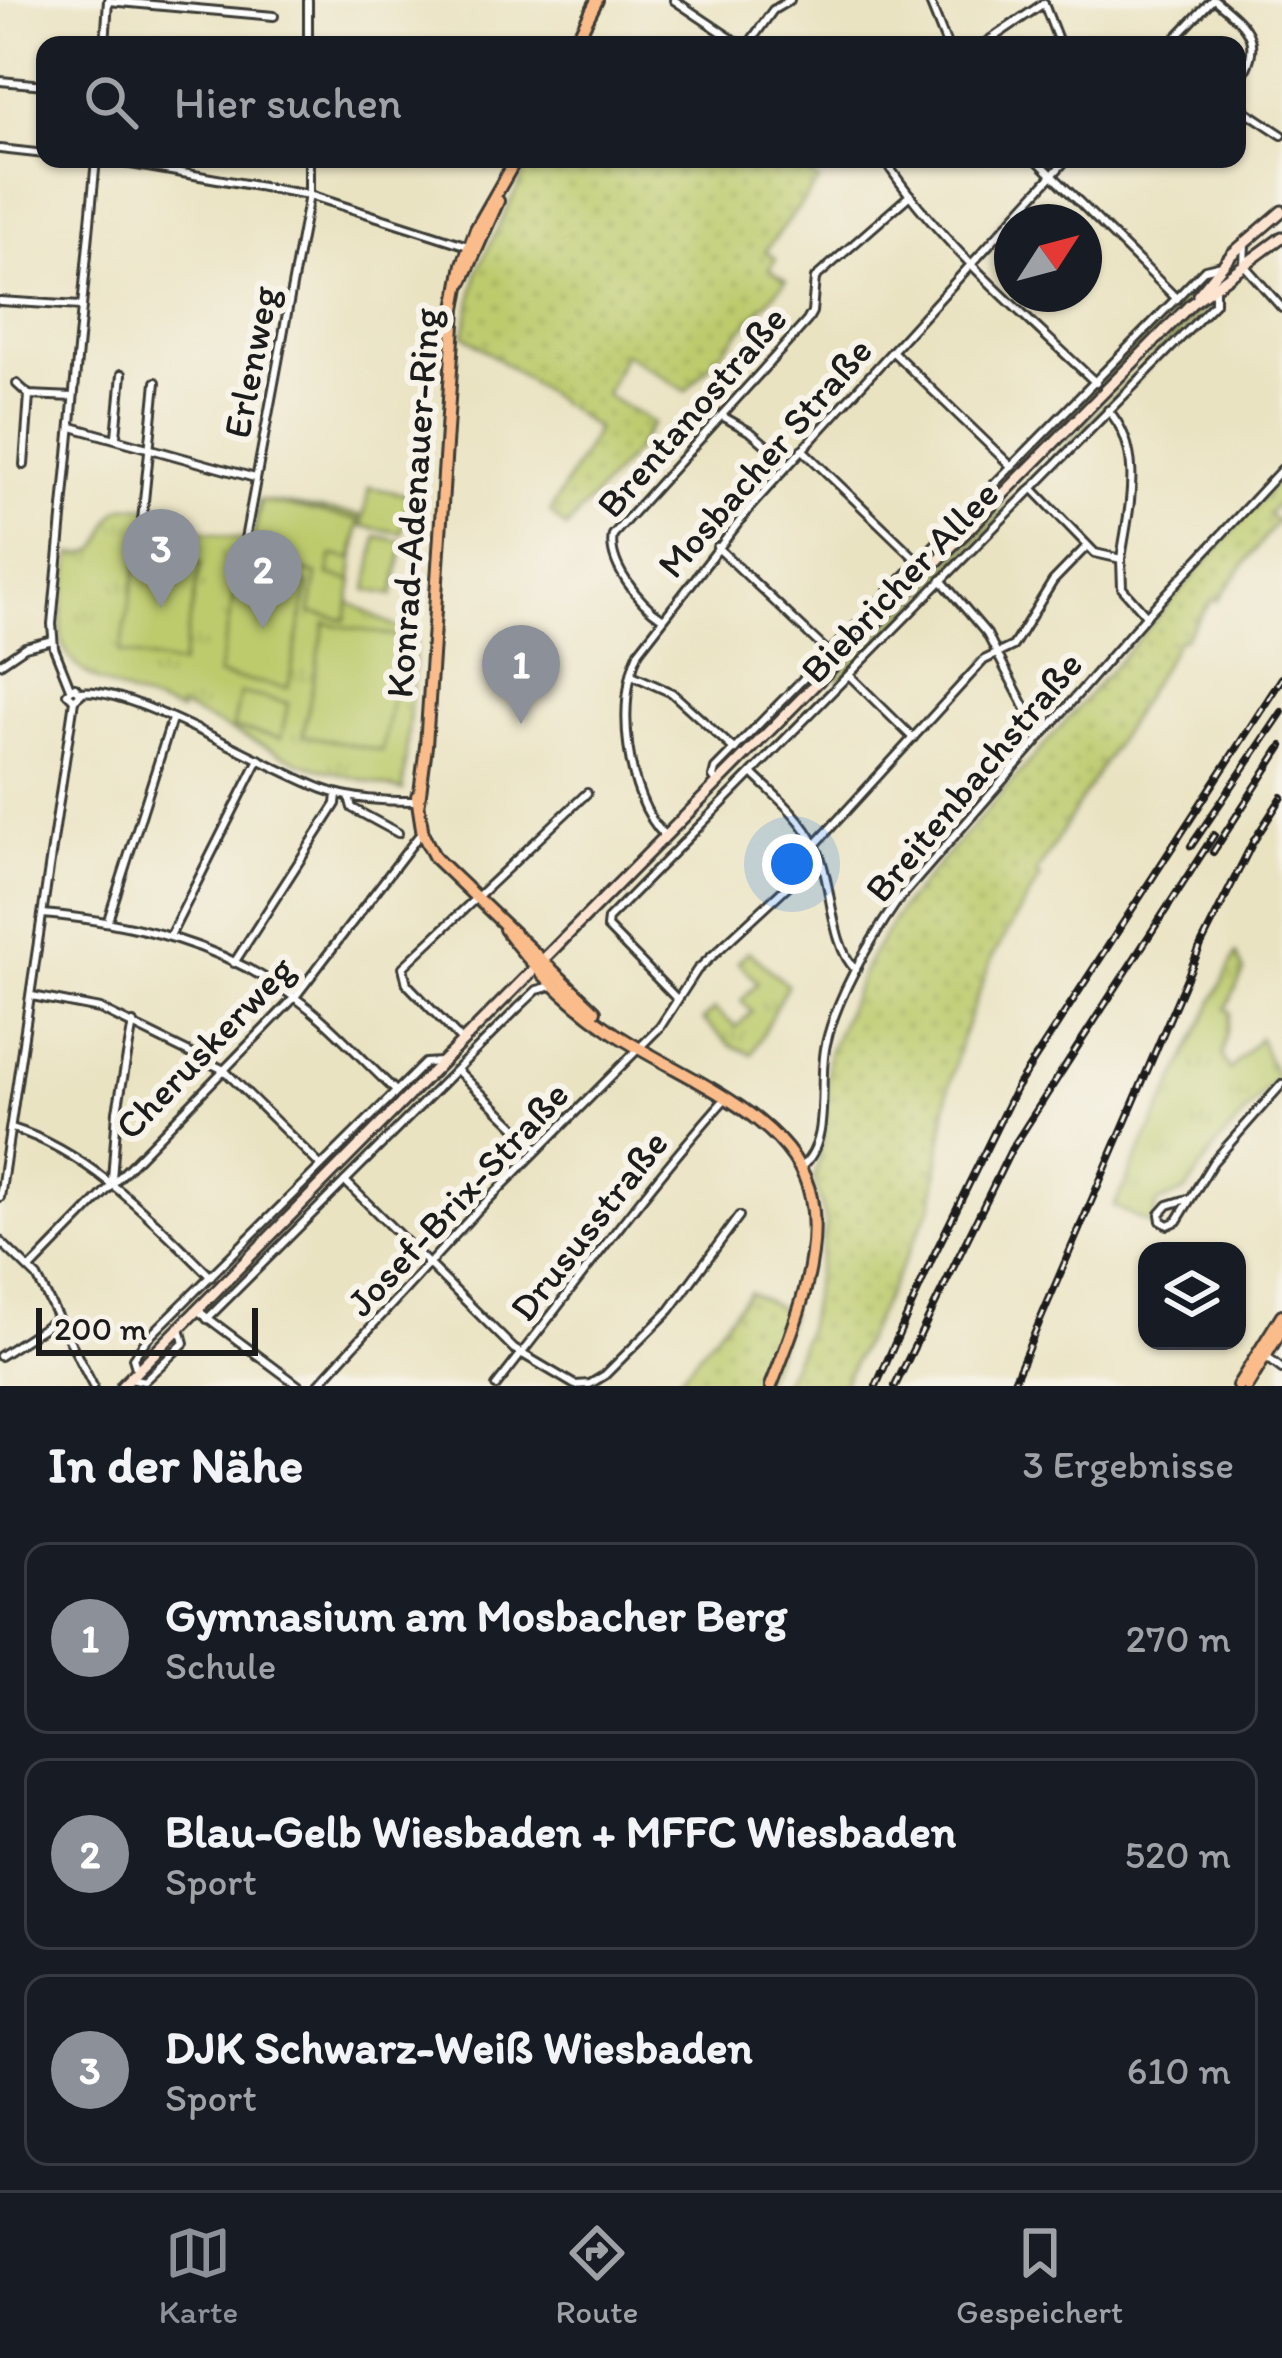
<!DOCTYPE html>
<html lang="de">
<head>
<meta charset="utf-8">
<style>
  :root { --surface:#171b24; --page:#242831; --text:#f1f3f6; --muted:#9ea1a6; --line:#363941; --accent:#8c9099 }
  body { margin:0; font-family:Itim,sans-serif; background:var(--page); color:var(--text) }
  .controls { position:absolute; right:36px; bottom:36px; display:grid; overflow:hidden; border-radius:24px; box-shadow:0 3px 9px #0004 }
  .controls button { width:108px; height:108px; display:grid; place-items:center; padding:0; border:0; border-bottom:3px solid var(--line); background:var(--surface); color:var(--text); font:60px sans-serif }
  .compass { position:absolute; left:994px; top:204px; width:108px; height:108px; border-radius:50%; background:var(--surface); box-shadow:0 3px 9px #0004; rotate:54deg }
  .scale { position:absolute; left:36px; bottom:30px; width:222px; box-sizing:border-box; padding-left:12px; border:6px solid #1c1c1c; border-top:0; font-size:33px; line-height:42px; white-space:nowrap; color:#1c1c1c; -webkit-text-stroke:9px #f7f3e8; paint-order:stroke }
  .you { position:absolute; left:792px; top:864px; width:42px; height:42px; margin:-30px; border:9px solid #fff; border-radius:50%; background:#1a73e8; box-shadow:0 0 0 18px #1a73e833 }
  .badge { display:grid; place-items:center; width:78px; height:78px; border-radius:50%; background:var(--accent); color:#fff; font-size:39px; font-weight:700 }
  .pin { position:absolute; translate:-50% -99px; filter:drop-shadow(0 3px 6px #0008) }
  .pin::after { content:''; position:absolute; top:63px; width:42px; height:36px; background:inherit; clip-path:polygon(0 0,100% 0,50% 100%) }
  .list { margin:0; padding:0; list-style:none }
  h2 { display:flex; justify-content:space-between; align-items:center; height:156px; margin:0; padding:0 48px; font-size:51px }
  h2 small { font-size:39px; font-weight:400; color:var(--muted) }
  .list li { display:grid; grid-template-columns:78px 1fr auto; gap:36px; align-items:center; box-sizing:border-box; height:192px; margin:0 24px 24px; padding:0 24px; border:3px solid var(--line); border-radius:24px }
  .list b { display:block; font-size:45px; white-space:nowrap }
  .list p { margin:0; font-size:39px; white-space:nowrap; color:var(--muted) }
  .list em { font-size:39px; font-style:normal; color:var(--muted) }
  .icon { flex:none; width:66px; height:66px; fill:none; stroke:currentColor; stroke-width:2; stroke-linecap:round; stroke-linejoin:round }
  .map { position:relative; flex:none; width:1282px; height:1386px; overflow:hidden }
  .search { position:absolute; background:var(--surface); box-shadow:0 3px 9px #0004; left:36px; right:36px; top:36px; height:132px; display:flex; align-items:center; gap:30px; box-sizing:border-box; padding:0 42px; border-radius:24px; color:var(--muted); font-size:45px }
  .sheet { height:804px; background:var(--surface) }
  nav { display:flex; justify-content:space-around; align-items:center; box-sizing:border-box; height:168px; border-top:3px solid var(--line); background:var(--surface); font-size:33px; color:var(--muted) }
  nav a { display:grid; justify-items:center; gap:6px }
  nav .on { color:var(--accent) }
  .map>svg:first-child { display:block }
</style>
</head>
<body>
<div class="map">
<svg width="1282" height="1386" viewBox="0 0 1282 1386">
  <defs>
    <pattern id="grass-tufts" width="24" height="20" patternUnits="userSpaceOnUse" patternTransform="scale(3)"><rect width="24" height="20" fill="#bdcb6d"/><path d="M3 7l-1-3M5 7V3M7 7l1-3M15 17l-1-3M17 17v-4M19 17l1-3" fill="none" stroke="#a2ae5e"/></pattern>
    <pattern id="garden-dots" width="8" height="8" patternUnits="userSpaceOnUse" patternTransform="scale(3)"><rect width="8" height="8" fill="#bdcb6d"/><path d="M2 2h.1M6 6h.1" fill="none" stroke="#a2ae5e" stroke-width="1.8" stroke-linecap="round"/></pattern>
  </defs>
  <rect width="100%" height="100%" fill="#f7f3e8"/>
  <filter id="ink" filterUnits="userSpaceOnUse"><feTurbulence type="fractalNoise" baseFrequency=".00833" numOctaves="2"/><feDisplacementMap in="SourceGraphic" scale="24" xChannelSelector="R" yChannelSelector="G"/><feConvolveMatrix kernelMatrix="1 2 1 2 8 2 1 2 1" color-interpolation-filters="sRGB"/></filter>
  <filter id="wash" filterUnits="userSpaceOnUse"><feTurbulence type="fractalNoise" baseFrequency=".004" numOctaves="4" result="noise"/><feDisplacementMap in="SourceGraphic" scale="48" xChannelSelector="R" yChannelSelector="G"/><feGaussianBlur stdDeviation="2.7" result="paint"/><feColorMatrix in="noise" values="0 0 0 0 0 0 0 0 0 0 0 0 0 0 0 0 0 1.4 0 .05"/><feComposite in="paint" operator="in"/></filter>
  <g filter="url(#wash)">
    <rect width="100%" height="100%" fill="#eae3c2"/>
    <g fill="url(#grass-tufts)" stroke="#6c7444" stroke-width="3">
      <path d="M1210,269L1187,299L805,687L803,684Z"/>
      <path d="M1213,295L1214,300L840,681L836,677Z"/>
      <path d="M259,500L360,515L349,602L416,638L403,791L303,764L180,707V712C145,699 69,682 62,640C57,615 69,579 72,554C112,558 99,525 119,510C127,504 140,507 149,507V519L251,542Z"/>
      <path d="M748,951L787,985L752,1054L730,1045L703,1020L714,1009L736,1027L752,1012L741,1001L758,982L738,962Z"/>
      <path d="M1236,954L1244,971L1226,1009L1231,1012L1222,1056L1230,1070L1259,1038L1277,1078L1215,1148L1186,1191L1157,1204L1152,1225L1114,1206Z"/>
    </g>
    <g fill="url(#garden-dots)" stroke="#6c7444" stroke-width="3">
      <path d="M531,159H787L819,181L765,251L776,259L769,269L786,281L686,391L624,353L606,395L653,423L634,452L566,528L550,512L597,429L464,335L478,269Z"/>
      <path d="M1282,476V498L1268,514L1277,521L1217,601L1213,599L1183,640L1179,639L1036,874L1040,878L992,958L961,1040L948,1092L933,1203L842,1386H782L805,1335L826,1225L814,1178L825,1134L829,1053L867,963L903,905Z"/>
      <path d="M749,1292L791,1314L762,1386H673Z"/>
    </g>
    <g fill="#bdcb6d" stroke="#6c7444" stroke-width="3">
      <path d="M369,487L409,495L402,533L362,526Z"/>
      <path d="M261,501L359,520L352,559L332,555L328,575L353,581L346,620L310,613L317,574L249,561Z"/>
      <path d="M377,536L404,542L393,595L367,590Z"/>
      <path d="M140,551L201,563L181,665L120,653Z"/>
      <path d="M239,570L308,584L288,688L218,675Z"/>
      <path d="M325,623L404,638L382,751L303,735Z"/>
      <path d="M240,693L288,703L281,738L233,728Z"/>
    </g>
  </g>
  <g filter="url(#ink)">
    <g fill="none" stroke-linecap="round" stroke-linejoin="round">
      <g stroke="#3b3a35" stroke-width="12">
        <g id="minor">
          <path d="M308,0V45"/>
          <path d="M674,0L741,45"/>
          <path d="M929,0L947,45"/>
          <path d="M1215,0C1251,29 1264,42 1237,85"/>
          <path d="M108,1L274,16"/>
          <path d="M1044,4L1060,45"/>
          <path d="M105,45L108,0"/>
          <path d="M748,45L773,10L790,0"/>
          <path d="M982,45L1044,3"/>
          <path d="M1169,45L1212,0"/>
          <path d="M0,81L45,85"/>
          <path d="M1237,99L1247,112L1282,135"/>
          <path d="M0,149L45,154"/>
          <path d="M102,159L309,195L471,247"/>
          <path d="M884,159C939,244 1024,314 1096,383"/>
          <path d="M1036,159L1177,299"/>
          <path d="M1245,243L1244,265L1282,308"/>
          <path d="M0,301L80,306"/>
          <path d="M892,351L1012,467"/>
          <path d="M17,384L29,395L73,397"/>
          <path d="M1108,410C1146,452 1128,510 1121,559"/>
          <path d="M724,417L752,433L788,464"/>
          <path d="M72,427L255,478"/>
          <path d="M116,436L122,374"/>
          <path d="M802,449L920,563"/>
          <path d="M24,465L29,395"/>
          <path d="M1032,488L1095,553L1121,559L1122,588L1145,614"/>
          <path d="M142,521L156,382"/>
          <path d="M245,539L309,195V159"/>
          <path d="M717,547L828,652"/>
          <path d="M941,580L987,634L1040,736"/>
          <path d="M662,618C639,603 607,563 613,535L807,321L812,312L815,278L910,195"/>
          <path d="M0,664L25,647L53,640"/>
          <path d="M632,675L672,693L735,750"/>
          <path d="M849,675L913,738"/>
          <path d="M70,688L54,648L52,624L96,159"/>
          <path d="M81,692C128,685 271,770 323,789C352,800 384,801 415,801"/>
          <path d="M752,773C774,795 801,816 815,845C833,879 829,945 856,970"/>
          <path d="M718,784L713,777L715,769L1205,269L1222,265"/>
          <path d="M349,797L352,808L398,833"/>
          <path d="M665,836C626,797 615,701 639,651L753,504L1067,159"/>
          <path d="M815,845L984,660L1013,646L1053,581L1087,546"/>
          <path d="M43,914C133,922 219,943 294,997C331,1023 363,1061 396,1091"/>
          <path d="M108,920L172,719"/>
          <path d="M171,934L259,759"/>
          <path d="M234,963L336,804L337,794"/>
          <path d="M32,996L100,1009L224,1070L321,1166"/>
          <path d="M677,999L607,927L608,919L1215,303V286"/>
          <path d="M462,1041L407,984L403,967L587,793"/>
          <path d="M457,1070L538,1149"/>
          <path d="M12,1128C91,1153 153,1220 211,1277"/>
          <path d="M801,1167C833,1142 817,1081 826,1044C837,995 868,944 896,903L1146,616L1282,469"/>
          <path d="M112,1180L117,1111L133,1023"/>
          <path d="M345,1181L514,1349L575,1385L590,1384L605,1375L670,1310L739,1216"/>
          <path d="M0,1197L73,707L74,700L67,693L75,687L81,694L74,700"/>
          <path d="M1191,1198L1168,1205L1160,1214L1161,1221L1168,1225L1177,1221L1213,1162L1282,1084"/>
          <path d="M0,1241L37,1277L93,1386"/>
          <path d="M31,1268L295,997L420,834"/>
          <path d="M197,1310L299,1386"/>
          <path d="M207,1319L518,1008L537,990L552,986"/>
          <path d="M0,1356L57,1319"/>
          <path d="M1265,1356L1282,1369"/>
          <path d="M137,1371L133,1358L147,1339L425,1063L441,1062"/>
          <path d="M130,1378L144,1381L184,1343L180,1328"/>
          <path d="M317,1386L477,1211L660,1027L697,970L820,856"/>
          <path d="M496,1386C572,1290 644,1190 725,1099"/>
        </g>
      </g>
      <g stroke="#3b3a35" stroke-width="15">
        <g id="secondary">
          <path d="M1198,295L1232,254L1282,211"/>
          <path d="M122,1386L1191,304L1282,237"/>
        </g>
      </g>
      <g stroke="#3b3a35" stroke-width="16">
        <g id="primary">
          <path d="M574,45L597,0"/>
          <path d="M462,282L498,201"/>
          <path d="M417,796L423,835L435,858L595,1011"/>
          <path d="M419,801L426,746L455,309L463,264L476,229L516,159"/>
          <path d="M505,929C534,969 570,1003 611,1031C674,1075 795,1114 811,1198C823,1259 793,1331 771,1386"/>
          <path d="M1238,1386L1282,1315"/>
          <path d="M1247,1386L1282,1329"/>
        </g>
      </g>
      <use href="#minor" stroke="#fff" stroke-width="6"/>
      <use href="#secondary" stroke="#fde4d1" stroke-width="9"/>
      <use href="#primary" stroke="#fabc8b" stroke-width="10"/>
      <g stroke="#1c1c1c" stroke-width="8">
        <g id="rail">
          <path d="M1191,846L1282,712"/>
          <path d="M1213,852L1282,746"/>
          <path d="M876,1386L932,1259L1016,1088L1282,678"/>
          <path d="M895,1386L1011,1150L1214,835"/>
          <path d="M1012,1386L1201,945L1253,842L1282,797"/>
        </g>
      </g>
      <use href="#rail" stroke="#f7f3e8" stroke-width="3" stroke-dasharray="9" stroke-linecap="butt"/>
    </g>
  </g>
  <g text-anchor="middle" stroke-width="12" stroke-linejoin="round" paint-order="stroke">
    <g font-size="39" fill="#1c1c1c" stroke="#f7f3e8">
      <text transform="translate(250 362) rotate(-79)" y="14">Erlenweg</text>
      <text transform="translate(691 411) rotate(-49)" y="14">Brentanostraße</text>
      <text transform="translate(764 457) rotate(-49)" y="14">Mosbacher Straße</text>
      <text transform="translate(412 503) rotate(-86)" y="14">Konrad-Adenauer-Ring</text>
      <text transform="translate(899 581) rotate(-46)" y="14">Biebricher Allee</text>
      <text transform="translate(973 776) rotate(-50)" y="14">Breitenbachstraße</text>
      <text transform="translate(204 1047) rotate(-46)" y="14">Cheruskerweg</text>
      <text transform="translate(457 1198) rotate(-47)" y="14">Josef-Brix-Straße</text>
      <text transform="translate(588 1225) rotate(-52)" y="14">Drususstraße</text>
    </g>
  </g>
</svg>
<div class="controls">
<button><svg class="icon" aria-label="layers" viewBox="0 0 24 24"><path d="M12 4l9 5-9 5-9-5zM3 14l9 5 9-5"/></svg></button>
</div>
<svg class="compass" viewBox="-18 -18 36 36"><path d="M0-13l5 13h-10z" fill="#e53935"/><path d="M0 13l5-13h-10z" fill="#9ea1a6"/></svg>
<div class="scale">200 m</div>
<div class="you"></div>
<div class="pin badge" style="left:521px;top:724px">1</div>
<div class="pin badge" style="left:263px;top:629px">2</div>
<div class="pin badge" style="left:161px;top:608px">3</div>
<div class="search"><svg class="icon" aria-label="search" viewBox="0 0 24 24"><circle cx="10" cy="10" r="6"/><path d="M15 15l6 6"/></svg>Hier suchen</div>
</div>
<section class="sheet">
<h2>In der Nähe<small>3 Ergebnisse</small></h2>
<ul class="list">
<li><span class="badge">1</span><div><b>Gymnasium am Mosbacher Berg</b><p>Schule</p></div><em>270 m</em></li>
<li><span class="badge">2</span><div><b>Blau-Gelb Wiesbaden + MFFC Wiesbaden</b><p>Sport</p></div><em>520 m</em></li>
<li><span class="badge">3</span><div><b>DJK Schwarz-Weiß Wiesbaden</b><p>Sport</p></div><em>610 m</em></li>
</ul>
</section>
<nav>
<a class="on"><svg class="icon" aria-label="map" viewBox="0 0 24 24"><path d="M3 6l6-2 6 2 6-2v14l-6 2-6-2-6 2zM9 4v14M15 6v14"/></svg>Karte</a>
<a><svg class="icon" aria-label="directions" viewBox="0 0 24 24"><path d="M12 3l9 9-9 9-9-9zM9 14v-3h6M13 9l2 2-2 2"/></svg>Route</a>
<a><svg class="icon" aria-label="saved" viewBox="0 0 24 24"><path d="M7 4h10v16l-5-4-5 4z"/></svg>Gespeichert</a>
</nav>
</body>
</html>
